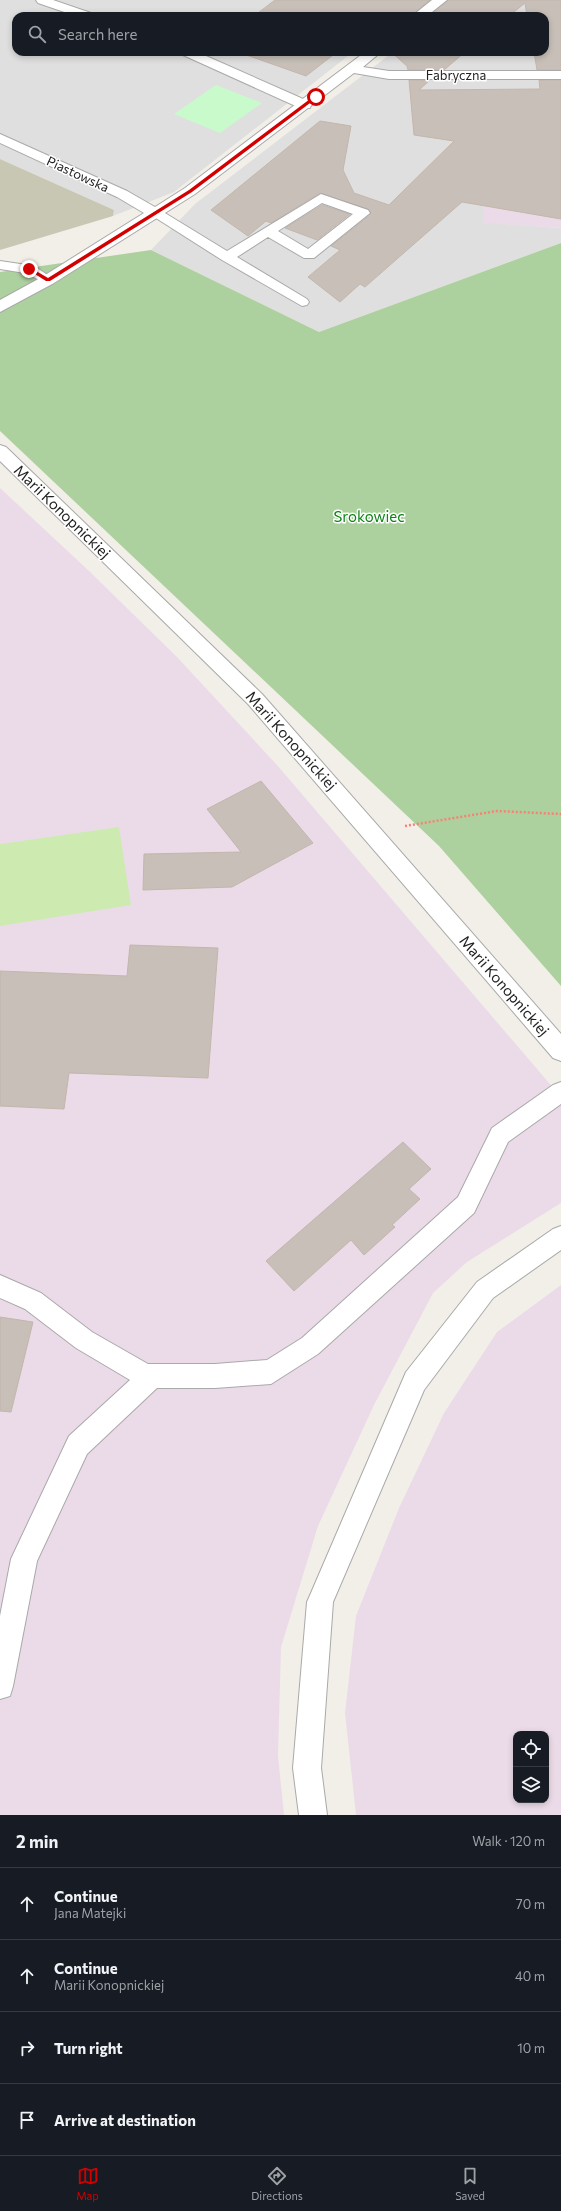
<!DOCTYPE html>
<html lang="en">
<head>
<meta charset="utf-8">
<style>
  :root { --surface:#171b24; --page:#242831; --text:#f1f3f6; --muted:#9ea1a6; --line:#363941; --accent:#d40000 }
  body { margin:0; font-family:Commissioner,sans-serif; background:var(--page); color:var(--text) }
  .controls { position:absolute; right:12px; bottom:12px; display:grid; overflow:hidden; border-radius:8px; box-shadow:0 2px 6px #0003 }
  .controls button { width:36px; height:36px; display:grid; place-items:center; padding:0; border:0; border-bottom:1px solid var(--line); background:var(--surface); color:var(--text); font:20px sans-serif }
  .stop { position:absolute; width:12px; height:12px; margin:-9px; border:3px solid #d40000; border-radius:50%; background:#fff }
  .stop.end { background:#d40000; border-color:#fff; box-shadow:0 1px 4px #0008 }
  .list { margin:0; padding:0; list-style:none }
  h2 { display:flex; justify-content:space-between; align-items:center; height:52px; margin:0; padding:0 16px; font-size:17px }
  h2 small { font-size:13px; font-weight:400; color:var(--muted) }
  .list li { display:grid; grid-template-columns:26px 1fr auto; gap:12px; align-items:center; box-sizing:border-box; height:72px; padding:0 16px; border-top:1px solid var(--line) }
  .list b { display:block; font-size:15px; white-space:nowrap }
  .list p { margin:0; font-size:13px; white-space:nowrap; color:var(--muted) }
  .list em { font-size:13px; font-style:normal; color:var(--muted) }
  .icon { flex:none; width:22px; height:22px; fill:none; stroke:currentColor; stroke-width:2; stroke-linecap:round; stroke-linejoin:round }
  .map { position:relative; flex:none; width:561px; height:1815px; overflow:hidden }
  .search { position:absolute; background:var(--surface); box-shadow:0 2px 6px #0003; left:12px; right:12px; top:12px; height:44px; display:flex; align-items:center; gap:10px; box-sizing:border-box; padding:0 14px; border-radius:12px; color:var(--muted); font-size:15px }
  .sheet { height:340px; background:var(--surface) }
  nav { display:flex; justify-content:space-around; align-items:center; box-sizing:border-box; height:56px; border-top:1px solid var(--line); background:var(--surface); font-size:11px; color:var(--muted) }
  nav a { display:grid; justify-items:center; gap:2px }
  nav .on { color:var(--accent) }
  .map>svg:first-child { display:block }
</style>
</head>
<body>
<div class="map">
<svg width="561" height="1815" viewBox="0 0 561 1815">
  <rect width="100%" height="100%" fill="#f2efe9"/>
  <g fill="#e0dfdf">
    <path d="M0,0H419L398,16H16V52H353L174,192L113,216L114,210L0,159Z"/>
    <path d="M461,0H561V132L483,222L561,228V243L319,332L151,250L195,204L393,52H545V16H440Z"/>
  </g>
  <g fill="#ebdbe8" fill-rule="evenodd">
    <path d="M561,132V228L483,223L484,205Z"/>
    <path d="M0,488L88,570L177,657L277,765L561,1097V1203L467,1262L433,1293L374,1405L318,1526L281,1647L278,1756L284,1815H0Z"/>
    <path d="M561,1285V1815H356L345,1713L356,1616L399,1508L444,1413L497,1332ZM516,1734H546V1800H516Z"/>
  </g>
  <path fill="#c7c7b4" d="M0,159L114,210L113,216L0,250Z"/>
  <path fill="#cdebb0" d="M119,827L131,905L0,926V844Z"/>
  <path fill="#add19e" d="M561,243V986L439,846L0,431V272L151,250L319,332Z"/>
  <path fill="#c8facc" d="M216,85L262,103L220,133L174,114Z"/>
  <g fill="#c7bfb8" stroke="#c4b6ab">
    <path d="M275,0H430L411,16H254Z"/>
    <path d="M448,0H561V70H537L534,52H545V16H527L525,3L509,16H429Z"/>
    <path d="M238,52H337L306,76Z"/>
    <path d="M391,52H465L444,70H408L407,66Z"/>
    <path d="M409,80H430L419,90L540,89L539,80H561V219L462,202L365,287L360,284L340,302L308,277L340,250L331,246L371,214L368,209L320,193L271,223L266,221L248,236L211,210L320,121L351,126L343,170L354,193L389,205L454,141L414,135Z"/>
    <path d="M322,205L350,214L317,240L285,228Z"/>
    <path d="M261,781L313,843L232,887L143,890L144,854L241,852L207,809Z"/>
    <path d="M130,945L218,948L208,1078L69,1073L64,1109L0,1106V971L127,976Z"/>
    <path d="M403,1142L431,1169L409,1189L420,1199L392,1225L395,1227L364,1255L351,1240L294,1291L266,1261Z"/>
    <path d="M0,1317L33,1322L11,1412L0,1411Z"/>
  </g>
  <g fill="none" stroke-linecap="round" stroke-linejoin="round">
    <g stroke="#a9a9a9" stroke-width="2">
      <g id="lane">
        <path d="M36,0H53L91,13L93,16H76L38,3Z"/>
        <path d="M181,52H197L310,102L311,105L310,108H300L183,55Z"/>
        <path d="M321,194L368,210L370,213L314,258H304L268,237L237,257L307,299L309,302L307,305L302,306L222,260L148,213L155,209L160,210L227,251ZM322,203L353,214L308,249L278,231Z"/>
        <path d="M0,261L34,266L55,280L48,284L25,273L0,269Z"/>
        <path d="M561,1082V1104L508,1142L474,1213L318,1354L271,1384L215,1388H157L87,1454L37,1561L13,1686L10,1696L0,1699V1616L11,1559L69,1436L130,1380L76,1348L25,1309L0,1298V1275L41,1293L92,1332L148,1364H215L267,1360L302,1338L458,1197L492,1128L553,1085Z"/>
        <path d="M561,1226V1250L493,1298L424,1390L333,1602L321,1768L327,1815H299L293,1768L307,1602L311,1593L406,1372L477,1282L553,1229Z"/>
      </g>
    </g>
    <g stroke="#a9a9a9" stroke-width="2">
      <g id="street">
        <path d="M432,0H447L427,16H412Z"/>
        <path d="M365,52H381L363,67L389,71H561V79H389L354,73L195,194L54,283L0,312V300L42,277L144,213L117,197L0,143V134L127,191L155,207L185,188Z"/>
        <path d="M0,445L6,447L262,694L561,1034V1061L553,1058L248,704L0,461Z"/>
      </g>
    </g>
    <path stroke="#fa8072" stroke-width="2.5" stroke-dasharray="2 2" stroke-linecap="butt" d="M405,826L497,811L561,814"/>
    <use href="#lane" fill="#fff" fill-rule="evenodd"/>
    <use href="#street" fill="#fff" fill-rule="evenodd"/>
  </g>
  <path fill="#d40000" d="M314,96L318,97L192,192L50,281H46L27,269L31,268L48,278L189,190Z"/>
  <g text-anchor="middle" stroke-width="3" stroke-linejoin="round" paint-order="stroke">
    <g font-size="13" fill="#222" stroke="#fff">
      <text x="456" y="80">Fabryczna</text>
      <text transform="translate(78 174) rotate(25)" y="5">Piastowska</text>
    </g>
    <g font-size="15" fill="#222" stroke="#fff">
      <text transform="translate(62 512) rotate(44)" y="5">Marii Konopnickiej</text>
      <text transform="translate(291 741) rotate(48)" y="5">Marii Konopnickiej</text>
      <text transform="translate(504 986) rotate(49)" y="5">Marii Konopnickiej</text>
    </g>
    <g font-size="15" fill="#0c8416" stroke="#fff">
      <text x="369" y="522">Srokowiec</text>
    </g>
  </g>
</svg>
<div class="controls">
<button><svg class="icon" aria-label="locate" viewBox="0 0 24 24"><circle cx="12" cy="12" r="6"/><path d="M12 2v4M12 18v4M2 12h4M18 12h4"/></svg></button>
<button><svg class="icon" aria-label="layers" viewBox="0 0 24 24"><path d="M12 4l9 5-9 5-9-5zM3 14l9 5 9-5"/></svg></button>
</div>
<div class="stop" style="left:316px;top:97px"></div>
<div class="stop end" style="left:29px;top:269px"></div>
<div class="search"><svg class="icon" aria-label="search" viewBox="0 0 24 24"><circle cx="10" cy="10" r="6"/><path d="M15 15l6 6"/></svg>Search here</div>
</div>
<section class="sheet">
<h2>2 min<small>Walk · 120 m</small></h2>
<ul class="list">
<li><svg class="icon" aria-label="ahead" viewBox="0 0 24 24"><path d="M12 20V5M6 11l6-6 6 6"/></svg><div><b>Continue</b><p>Jana Matejki</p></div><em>70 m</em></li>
<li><svg class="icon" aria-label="ahead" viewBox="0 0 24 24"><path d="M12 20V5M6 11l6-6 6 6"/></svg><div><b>Continue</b><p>Marii Konopnickiej</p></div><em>40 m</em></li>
<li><svg class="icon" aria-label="right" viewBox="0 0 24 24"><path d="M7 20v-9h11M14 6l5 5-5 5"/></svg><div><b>Turn right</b></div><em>10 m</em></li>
<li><svg class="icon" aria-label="arrive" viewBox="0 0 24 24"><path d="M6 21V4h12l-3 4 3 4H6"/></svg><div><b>Arrive at destination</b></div></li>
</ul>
</section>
<nav>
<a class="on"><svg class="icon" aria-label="map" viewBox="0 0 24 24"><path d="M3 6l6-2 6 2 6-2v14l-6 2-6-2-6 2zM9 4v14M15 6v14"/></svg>Map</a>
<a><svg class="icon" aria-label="directions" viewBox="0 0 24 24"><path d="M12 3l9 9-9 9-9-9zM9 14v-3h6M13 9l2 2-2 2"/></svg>Directions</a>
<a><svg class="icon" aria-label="saved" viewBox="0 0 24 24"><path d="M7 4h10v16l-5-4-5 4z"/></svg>Saved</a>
</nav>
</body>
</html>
